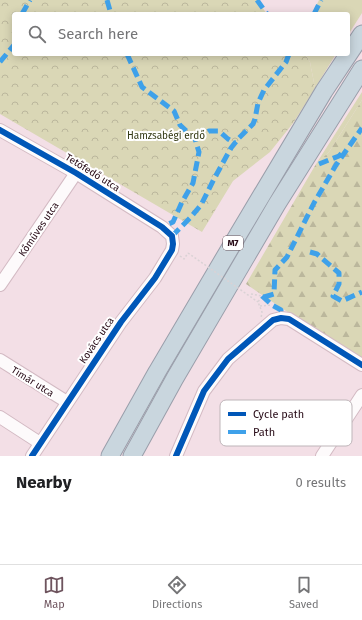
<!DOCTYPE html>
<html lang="en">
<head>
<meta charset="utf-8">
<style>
  :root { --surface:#fff; --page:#f2f2f2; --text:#202124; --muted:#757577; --line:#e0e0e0; --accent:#6e545e }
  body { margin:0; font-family:"Fira Sans",sans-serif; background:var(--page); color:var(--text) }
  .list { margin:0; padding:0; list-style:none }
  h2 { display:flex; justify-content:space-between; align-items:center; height:52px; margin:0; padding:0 16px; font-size:17px }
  h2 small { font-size:13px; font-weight:400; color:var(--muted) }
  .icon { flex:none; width:22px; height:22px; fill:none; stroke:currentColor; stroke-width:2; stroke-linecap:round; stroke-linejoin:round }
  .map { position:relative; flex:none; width:362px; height:456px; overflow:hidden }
  .search { position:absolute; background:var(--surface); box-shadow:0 2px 10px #0003; left:12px; right:12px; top:12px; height:44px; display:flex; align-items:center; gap:10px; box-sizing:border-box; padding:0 14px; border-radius:4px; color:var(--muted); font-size:15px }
  .sheet { height:108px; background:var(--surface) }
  nav { display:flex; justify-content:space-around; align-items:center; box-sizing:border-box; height:56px; border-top:1px solid var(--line); background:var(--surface); font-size:11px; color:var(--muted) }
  nav a { display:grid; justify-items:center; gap:2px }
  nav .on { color:var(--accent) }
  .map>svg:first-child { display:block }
</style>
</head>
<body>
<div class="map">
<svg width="362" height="456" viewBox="0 0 362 456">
  <defs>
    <pattern id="forest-firs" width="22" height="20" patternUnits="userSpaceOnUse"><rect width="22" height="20" fill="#dad7b6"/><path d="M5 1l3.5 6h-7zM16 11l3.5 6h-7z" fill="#bbb79c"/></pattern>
    <pattern id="park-crowns" width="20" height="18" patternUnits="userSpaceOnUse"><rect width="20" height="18" fill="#dad7b6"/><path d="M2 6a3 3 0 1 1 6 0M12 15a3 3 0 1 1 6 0" fill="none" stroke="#bbb79c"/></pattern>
  </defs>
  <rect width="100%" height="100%" fill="#f3dfe6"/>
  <g fill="#dad7b6">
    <path d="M319,0H362V13L348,35V14H312Z"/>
    <path d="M305,54H336L315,88L310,62Z"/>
    <path d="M362,92V100L329,152L316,164Z"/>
  </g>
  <path fill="url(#forest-firs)" d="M362,100V360L350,354L246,284L316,164L329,152Z"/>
  <path fill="url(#park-crowns)" d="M0,0H257L267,14H14V54H305L310,62L315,88L294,122L270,152L233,181L202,232L0,114Z"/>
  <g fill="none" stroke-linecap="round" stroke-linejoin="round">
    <g stroke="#d3bac3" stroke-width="14">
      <g id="minor">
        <path d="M0,130L76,173L162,227L172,236L173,244L172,250L155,278L121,322L32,456"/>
        <path d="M0,285L76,173"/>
        <path d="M0,360L67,402"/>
        <path d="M0,417L40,443"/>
        <path d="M176,456L204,391L228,359L273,320L281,318L289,319L362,365"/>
        <path d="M322,456L362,395"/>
      </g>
    </g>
    <g stroke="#999eaa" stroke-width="19">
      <g id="highway">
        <path d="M110,456L157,372L239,233L324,91L362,34"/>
        <path d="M132,456L175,378L277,204L362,69"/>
      </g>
    </g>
    <g stroke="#dad2d5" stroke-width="1.5" stroke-dasharray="2 2" stroke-linecap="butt">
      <path d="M180,256L184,259L188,253"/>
      <path d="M251,294L262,296L258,302L262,312L261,318"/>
      <path d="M260,306L272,305"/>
    </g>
    <use href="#minor" stroke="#fdfafb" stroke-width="12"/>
    <use href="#highway" stroke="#c9d6de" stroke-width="17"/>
    <path stroke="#dad2d5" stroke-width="1.5" stroke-dasharray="2 2" stroke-linecap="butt" d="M188,253L258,302"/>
    <g stroke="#3ea1ea" stroke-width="5" stroke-dasharray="10 5" stroke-linecap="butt">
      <path d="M107,0L111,14"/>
      <path d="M257,0L267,14"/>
      <path d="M22,14L30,0"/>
      <path d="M314,14L321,0"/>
      <path d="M127,54L142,87L174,111L180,125L195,139L199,152L193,183L182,202L173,222L162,227"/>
      <path d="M0,62L14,45"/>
      <path d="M195,139L209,131H219L228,139L235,143"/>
      <path d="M319,164L339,156L342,153"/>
      <path d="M172,236L190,218L201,205L214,179L231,148L239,138L253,124L255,119L258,103L264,90L286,62L289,54"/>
      <path d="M310,252L317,254L339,273V284L333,296L342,301L362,292"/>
      <path d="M262,296L272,305L281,310V318"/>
      <path d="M264,297L274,294L275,270L287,257L314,203L336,165L362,128"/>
    </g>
    <g stroke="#fff" stroke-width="8">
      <g id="cycleway">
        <path d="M0,130L76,173L162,227L172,236L173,244L172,250L155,278L121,322L32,456"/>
        <path d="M176,456L204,391L228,359L273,320L281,318L289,319L362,365"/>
      </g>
    </g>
    <use href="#cycleway" stroke="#0057b8" stroke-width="6"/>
  </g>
  <g text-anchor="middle" stroke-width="4" stroke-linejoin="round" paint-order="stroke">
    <rect fill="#fff" stroke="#67535b" stroke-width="1" x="223" y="236" width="20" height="14" rx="3"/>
    <g font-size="9" font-weight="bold" fill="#260915">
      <text x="233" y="246">M7</text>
    </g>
    <g font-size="10" fill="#323812" stroke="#fff">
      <text x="166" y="139">Hamzsabégi erdő</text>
    </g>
    <g font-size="10" fill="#260915" stroke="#fff">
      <text transform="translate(93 172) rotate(32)" y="4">Tetőfedő utca</text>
      <text transform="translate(38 229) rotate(-56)" y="4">Kőműves utca</text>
      <text transform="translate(96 340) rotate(-56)" y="4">Kovács utca</text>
      <text transform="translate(33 381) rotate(32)" y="4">Tímár utca</text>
    </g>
  </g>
  <rect x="220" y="400" width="132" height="46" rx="6" fill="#fff" stroke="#beb5b9" stroke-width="1"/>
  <rect x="228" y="412" width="18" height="4" fill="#0057b8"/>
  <rect x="228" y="430" width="18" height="4" fill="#3ea1ea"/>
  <g font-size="11" fill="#260915">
    <text x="253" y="418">Cycle path</text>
    <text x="253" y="436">Path</text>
  </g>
</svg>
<div class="search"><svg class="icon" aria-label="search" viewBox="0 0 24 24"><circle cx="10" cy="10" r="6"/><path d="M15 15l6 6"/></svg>Search here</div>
</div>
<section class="sheet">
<h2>Nearby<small>0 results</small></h2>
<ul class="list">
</ul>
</section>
<nav>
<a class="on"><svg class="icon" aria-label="map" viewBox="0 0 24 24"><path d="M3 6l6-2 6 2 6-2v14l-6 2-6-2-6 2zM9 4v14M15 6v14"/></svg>Map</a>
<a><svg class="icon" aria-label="directions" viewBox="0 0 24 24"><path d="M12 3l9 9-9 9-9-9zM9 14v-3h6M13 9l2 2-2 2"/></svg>Directions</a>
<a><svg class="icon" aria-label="saved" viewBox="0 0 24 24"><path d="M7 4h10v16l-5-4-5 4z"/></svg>Saved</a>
</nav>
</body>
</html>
